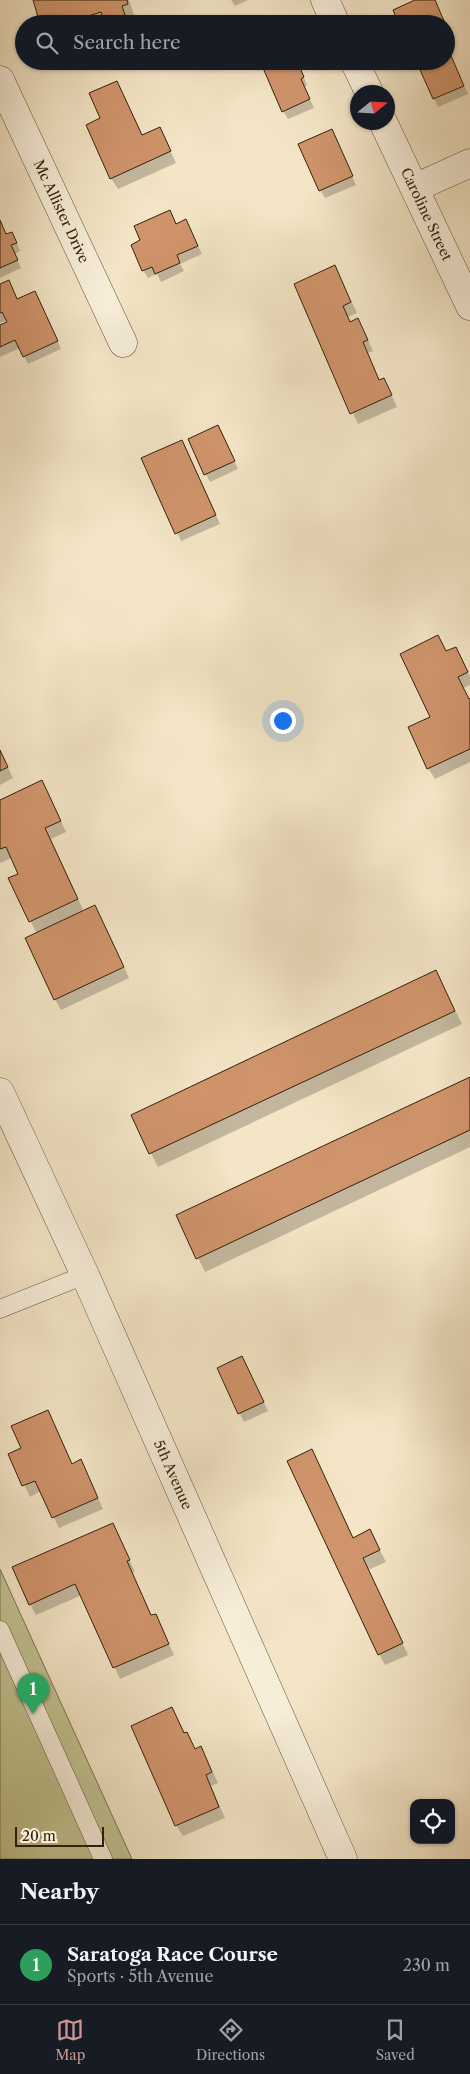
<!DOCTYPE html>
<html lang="en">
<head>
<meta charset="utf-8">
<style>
  :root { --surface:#171b24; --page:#20242c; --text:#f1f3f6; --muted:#9ea1a6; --line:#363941; --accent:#c59692 }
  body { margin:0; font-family:"Libre Caslon Text",serif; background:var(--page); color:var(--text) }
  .controls { position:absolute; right:15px; bottom:15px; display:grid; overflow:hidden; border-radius:10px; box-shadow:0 1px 4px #0004 }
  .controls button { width:45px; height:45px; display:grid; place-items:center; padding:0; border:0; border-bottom:1px solid var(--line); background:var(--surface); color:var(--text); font:25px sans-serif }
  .compass { position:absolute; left:350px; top:85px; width:45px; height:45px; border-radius:50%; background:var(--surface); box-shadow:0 1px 4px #0004; rotate:72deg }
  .scale { position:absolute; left:15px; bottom:12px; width:89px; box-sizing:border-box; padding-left:5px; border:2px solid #332109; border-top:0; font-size:14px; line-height:18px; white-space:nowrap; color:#332109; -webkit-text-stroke:4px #f7eeda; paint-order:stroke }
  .you { position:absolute; left:282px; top:720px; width:18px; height:18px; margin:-12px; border:4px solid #fff; border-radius:50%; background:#1a73e8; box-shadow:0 0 0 8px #1a73e833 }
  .badge { display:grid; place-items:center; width:32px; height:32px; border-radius:50%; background:var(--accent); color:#fff; font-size:16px; font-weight:700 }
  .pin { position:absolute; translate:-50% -41px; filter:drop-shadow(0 1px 2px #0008) }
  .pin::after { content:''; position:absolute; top:26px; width:18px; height:15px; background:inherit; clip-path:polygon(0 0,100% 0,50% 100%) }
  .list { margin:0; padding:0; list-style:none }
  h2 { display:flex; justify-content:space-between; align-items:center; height:65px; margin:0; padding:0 20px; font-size:21px }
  h2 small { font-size:16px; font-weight:400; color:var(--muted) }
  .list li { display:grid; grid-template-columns:32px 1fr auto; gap:15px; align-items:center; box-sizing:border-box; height:80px; padding:0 20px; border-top:1px solid var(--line) }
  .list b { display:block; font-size:19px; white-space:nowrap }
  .list p { margin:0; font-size:16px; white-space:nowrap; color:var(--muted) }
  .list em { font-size:16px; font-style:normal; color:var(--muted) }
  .icon { flex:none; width:28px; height:28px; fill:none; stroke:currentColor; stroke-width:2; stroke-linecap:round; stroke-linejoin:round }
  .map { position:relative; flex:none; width:470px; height:1859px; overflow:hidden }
  .search { position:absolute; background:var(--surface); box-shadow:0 1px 4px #0004; left:15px; right:15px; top:15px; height:55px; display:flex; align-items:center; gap:12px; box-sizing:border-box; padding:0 18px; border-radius:28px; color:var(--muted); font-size:19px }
  .sheet { height:145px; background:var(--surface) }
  nav { display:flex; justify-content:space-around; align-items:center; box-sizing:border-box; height:70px; border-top:1px solid var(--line); background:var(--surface); font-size:14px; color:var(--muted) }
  nav a { display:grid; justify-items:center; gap:2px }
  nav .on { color:var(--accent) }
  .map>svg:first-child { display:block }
</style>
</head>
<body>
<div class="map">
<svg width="470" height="1859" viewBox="0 0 470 1859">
  <rect width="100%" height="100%" fill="#f3e5c6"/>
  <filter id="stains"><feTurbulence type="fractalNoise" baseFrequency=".004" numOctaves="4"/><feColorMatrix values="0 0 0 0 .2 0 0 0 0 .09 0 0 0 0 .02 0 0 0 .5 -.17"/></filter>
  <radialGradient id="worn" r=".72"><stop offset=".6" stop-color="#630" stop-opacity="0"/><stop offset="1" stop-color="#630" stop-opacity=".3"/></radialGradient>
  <path fill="#c1c391" stroke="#7a724d" d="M0,1569L132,1859H0Z"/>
  <g fill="#0003">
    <path d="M34,0H129L134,15L127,17L129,24H42Z"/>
    <path d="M231,0H248L235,6Z"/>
    <path d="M446,45L468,94L438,107L417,61H446Z"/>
    <path d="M297,61L307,85L304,87L314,108L288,119L283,111Z"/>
    <path d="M116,82L143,137L165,140L176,163L118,189L111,178L102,119Z"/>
    <path d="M336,139L356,185L325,198L320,190Z"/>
    <path d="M170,211L177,225L186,221L202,254L180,264L184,271L161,282L157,274L148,278L143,270Z"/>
    <path d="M0,221L7,236L16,241L20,251L15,254L21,268L0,278Z"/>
    <path d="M335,267L357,313L348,317L351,323L358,320L364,331L373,351L368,353L380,381L384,379L397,407L358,424L295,284Z"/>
    <path d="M0,285L13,290L18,300H39L61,349L28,364L20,348L0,357V326L9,322L8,320L0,323Z"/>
    <path d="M222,434L238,469L210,482L206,474Z"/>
    <path d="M186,449L220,524L181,541L143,459Z"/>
    <path d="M446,652L462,659L470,677V685L463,688L470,700V762L435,779L428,768L431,718Z"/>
    <path d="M0,751L13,778L0,785Z"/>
    <path d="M48,793L66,832L51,839L84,912L101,918L129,978L61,1010L55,999L37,934L9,879L20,874L12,858L0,863V801Z"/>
    <path d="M436,972L462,1024L158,1167L132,1115Z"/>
    <path d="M470,1078V1147L205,1272L177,1216Z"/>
    <path d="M246,1366L268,1411L244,1422L218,1369Z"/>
    <path d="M47,1412L72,1465L81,1461L103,1509L59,1528L41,1491L30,1497L10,1455L22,1449Z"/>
    <path d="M317,1461L354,1539L370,1531L386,1562L368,1570L408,1655L385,1665L379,1654Z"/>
    <path d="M113,1524L135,1572L132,1573L152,1616L155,1615L174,1655L120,1679L82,1595L36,1615L30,1604Z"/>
    <path d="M172,1709L195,1751L201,1748L207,1759L218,1783L211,1786L225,1818L183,1836L176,1825Z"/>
  </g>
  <g fill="#d0946c" stroke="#332109">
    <path d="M33,0H127L128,4L122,6L126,18L107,24H105L101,12L63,24H40Z"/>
    <path d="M415,0H435L444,21L438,24H399L393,10Z"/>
    <path d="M446,44L464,86L433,99L416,61H446Z"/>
    <path d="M260,61H297L304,77L301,79L310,99L282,112Z"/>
    <path d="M117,81L142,135L160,127L171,151L110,179L86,125L100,118L89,93Z"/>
    <path d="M332,129L353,176L319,191L298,144Z"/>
    <path d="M170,210L176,224L186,219L198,246L177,255L180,263L155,274L152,267L142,271L131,245L140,240L134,226Z"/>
    <path d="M0,220L6,234L12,232L17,243L11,245L18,260L0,268Z"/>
    <path d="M335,265L351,302L343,306L350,322L358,318L368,340L363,342L379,380L384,378L392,395L350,414L294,284Z"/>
    <path d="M9,280L17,299L35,291L58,341L23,357L15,340L0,347V325L7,322L2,312L0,313V284Z"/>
    <path d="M218,425L235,461L204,475L188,439Z"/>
    <path d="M182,440L216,515L175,534L141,458Z"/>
    <path d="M438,635L446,651L456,647L468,672L458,677L469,699L470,698V749L427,769L408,727L430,717L400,654Z"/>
    <path d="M0,750L8,767L0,771Z"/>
    <path d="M42,780L61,821L45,828L78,899L29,922L8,878L18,874L6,847L0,849V800Z"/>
    <path d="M95,905L124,967L54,1000L25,938Z"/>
    <path d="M436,970L455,1011L149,1154L131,1115Z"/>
    <path d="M470,1077V1130L196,1259L176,1215Z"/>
    <path d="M242,1356L264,1402L238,1414L217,1368Z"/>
    <path d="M48,1410L72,1464L81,1459L98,1498L52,1518L35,1481L22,1486L8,1454L21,1448L11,1426Z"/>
    <path d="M312,1449L353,1538L370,1529L380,1550L363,1558L403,1643L378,1655L287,1461Z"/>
    <path d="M113,1523L130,1560L127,1561L151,1615L156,1614L169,1644L113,1668L75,1584L29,1605L12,1567Z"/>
    <path d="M172,1707L184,1733L187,1732L195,1749L201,1746L212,1772L206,1775L219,1807L175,1826L131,1726Z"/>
  </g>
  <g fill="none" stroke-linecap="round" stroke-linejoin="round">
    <g stroke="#635238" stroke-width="19">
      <g id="lane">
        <path d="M0,1309L85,1275"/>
        <path d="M0,1630L103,1859"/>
      </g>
    </g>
    <g stroke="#635238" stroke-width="29">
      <g id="street">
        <path d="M325,0L336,24"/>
        <path d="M354,61L369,92"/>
        <path id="s1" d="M0,80L123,343"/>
        <path id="s2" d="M383,122L470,306"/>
        <path d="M415,188L470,163"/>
        <path id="s3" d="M0,1092L85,1275L343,1859"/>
      </g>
    </g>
    <use href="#lane" stroke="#f7eeda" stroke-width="18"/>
    <use href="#street" stroke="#f7eeda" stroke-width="28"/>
  </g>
  <g text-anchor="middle" stroke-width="5" stroke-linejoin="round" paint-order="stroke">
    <g font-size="14" fill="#332109" stroke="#f7eeda">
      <text dy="5" stroke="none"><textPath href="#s1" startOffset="145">Mc Allister Drive</textPath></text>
      <text dy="5" stroke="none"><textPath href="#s2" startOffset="102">Caroline Street</textPath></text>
      <text dy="5" stroke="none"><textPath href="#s3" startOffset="420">5th Avenue</textPath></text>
    </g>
  </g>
  <rect width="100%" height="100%" filter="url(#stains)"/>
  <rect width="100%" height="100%" fill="url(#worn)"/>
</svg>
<div class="controls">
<button><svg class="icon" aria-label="locate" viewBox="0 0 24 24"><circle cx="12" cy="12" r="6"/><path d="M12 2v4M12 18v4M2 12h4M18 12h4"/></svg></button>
</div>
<svg class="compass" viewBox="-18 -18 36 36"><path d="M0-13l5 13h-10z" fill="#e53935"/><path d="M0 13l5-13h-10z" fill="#9ea1a6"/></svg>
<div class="scale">20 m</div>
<div class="you"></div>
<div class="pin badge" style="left:33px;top:1714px;background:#2e9e5b">1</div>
<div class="search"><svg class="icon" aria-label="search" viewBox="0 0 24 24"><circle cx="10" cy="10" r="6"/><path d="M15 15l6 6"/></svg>Search here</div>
</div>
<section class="sheet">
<h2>Nearby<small></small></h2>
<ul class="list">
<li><span class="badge" style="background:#2e9e5b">1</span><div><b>Saratoga Race Course</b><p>Sports · 5th Avenue</p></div><em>230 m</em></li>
</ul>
</section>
<nav>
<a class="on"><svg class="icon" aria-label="map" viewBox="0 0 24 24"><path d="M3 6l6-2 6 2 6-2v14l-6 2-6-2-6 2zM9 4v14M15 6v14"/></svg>Map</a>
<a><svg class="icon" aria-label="directions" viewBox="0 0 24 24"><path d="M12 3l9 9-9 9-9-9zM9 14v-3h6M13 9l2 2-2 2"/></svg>Directions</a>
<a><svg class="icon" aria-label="saved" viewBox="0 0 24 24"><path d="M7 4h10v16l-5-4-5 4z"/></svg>Saved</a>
</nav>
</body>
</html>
